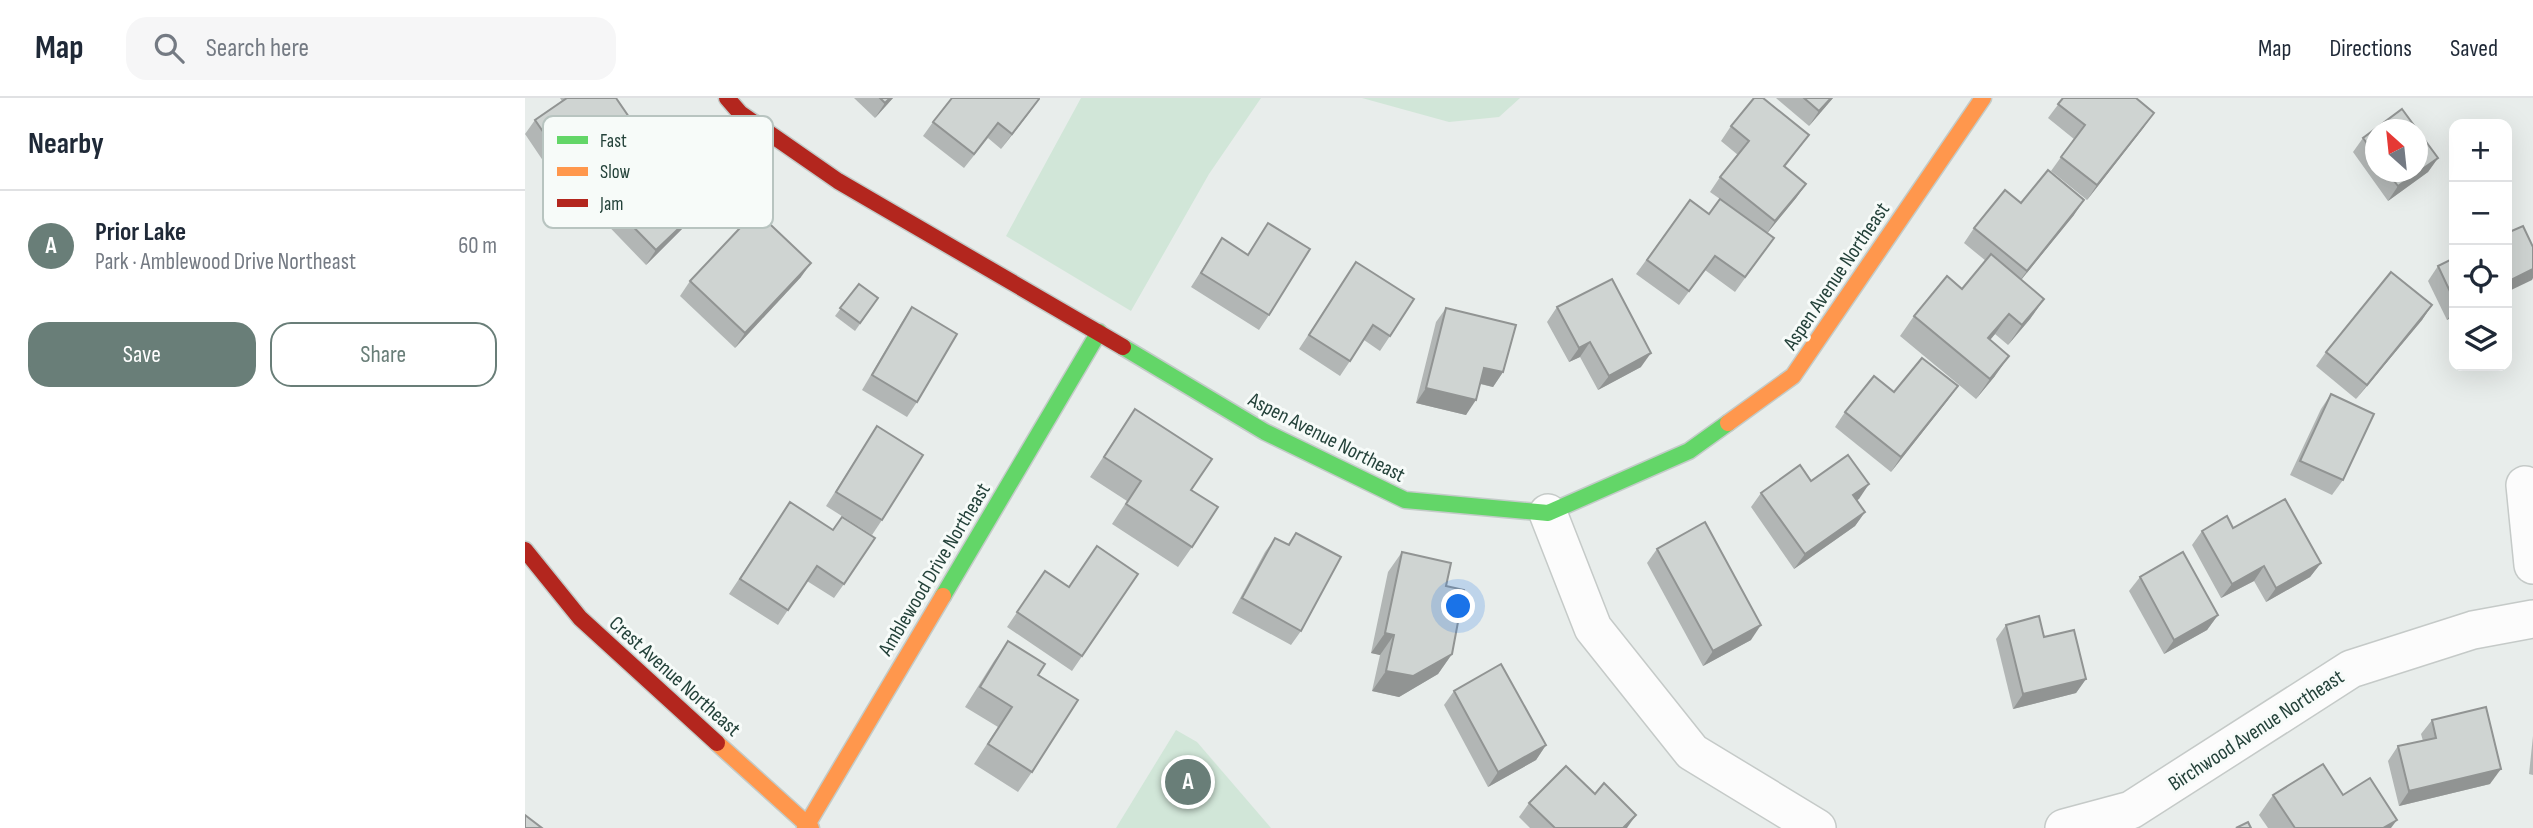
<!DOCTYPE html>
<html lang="en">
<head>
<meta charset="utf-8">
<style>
  :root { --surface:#fff; --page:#f6f6f7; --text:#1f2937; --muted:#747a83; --line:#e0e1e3; --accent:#697e78 }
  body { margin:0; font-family:"Sofia Sans Condensed",sans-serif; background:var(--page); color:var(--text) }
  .controls { position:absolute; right:21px; top:21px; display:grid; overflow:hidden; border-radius:14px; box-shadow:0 7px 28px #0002 }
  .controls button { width:63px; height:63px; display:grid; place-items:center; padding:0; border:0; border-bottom:2px solid var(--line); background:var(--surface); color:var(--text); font:35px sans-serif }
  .compass { position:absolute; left:1840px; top:21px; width:63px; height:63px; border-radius:50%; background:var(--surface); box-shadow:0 7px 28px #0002; rotate:333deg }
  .you { position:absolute; left:934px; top:509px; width:24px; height:24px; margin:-18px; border:5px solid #fff; border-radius:50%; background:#1a73e8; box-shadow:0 0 0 10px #1a73e833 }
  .badge { display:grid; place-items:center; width:46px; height:46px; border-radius:50%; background:var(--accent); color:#fff; font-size:23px; font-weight:700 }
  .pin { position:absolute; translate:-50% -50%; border:4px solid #fff; box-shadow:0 2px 7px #0006 }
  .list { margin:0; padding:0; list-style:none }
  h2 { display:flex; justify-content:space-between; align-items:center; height:91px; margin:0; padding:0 28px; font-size:30px }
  h2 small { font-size:23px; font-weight:400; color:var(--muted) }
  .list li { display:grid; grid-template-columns:46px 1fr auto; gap:21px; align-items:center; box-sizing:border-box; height:112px; padding:0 28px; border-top:2px solid var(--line) }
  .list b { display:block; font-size:26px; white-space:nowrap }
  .list p { margin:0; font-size:23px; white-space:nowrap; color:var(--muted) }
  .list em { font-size:23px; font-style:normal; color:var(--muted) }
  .actions { display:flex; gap:14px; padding:21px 28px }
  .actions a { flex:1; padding:16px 0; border:2px solid var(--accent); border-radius:21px; text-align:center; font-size:24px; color:var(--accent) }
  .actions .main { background:var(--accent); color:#fff }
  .icon { flex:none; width:38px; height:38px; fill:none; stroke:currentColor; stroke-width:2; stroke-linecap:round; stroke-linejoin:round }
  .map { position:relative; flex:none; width:2008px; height:730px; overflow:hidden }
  header { display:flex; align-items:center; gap:42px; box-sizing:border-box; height:98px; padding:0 35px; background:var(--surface); border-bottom:2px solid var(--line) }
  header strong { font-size:33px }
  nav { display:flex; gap:38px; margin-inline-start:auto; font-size:24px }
  .search { width:490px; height:63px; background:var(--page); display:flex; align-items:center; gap:18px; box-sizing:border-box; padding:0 24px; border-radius:21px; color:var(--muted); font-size:26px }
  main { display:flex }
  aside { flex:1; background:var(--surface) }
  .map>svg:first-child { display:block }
</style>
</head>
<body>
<header>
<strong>Map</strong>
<div class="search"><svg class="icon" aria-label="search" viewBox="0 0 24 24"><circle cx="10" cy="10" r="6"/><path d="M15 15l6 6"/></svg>Search here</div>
<nav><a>Map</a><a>Directions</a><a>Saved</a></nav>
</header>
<main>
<aside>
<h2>Nearby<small></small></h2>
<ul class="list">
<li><span class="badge">A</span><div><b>Prior Lake</b><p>Park · Amblewood Drive Northeast</p></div><em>60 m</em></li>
</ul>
<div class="actions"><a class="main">Save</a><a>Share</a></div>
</aside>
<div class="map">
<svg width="2008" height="730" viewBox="0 0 2008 730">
  <rect width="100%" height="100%" fill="#e8edeb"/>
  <g fill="#d1e6d8">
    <path d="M556,0H736L684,76L606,213L481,138Z"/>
    <path d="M837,0H995L974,19L924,24Z"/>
    <path d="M651,632L672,644L746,730H591Z"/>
  </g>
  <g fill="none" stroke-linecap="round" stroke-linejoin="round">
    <g stroke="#c5cac8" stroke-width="40">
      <g id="street">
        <path d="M2000,387L2008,467"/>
        <path d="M1023,415L1068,530L1167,654L1292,730"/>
        <path d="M1539,730L1606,712L1826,571L1948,532L2008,521"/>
      </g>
    </g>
    <g stroke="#c3cbc8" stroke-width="19">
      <g id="fast">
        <path d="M598,249L740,334L880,402L1023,415L1164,353L1203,325"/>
        <path d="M418,498L574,234"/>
      </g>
    </g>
    <g stroke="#c3cbc8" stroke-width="19">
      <g id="slow">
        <path d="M1203,325L1268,278L1458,0"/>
        <path d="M192,645L286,730"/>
        <path d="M280,730L418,498"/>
      </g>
    </g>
    <g stroke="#c3cbc8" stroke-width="19">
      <g id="jam">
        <path d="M202,0L215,15L313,83L598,249"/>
        <path d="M0,452L55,520L192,645"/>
      </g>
    </g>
    <use href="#street" stroke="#fcfcfc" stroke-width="37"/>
    <use href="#fast" stroke="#63d668" stroke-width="16"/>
    <use href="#slow" stroke="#ff974d" stroke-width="16"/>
    <use href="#jam" stroke="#b3261e" stroke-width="16"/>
  </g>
  <g fill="#b2b6b5" fill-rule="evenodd">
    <path d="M35,0H91L104,19L94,34L29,79L0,36L10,22L37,3Z"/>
    <path d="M329,0H368L350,20Z"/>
    <path d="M1251,0H1308L1284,28Z"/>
    <path d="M1538,0L1619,29L1562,102L1526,73L1549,41L1523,20Z"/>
    <path d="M1877,11L1913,60L1903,74L1863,103L1828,54L1838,40ZM1851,32H1893V74H1851Z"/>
    <path d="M504,15L476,51L463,40L439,70L398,38L408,24Z"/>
    <path d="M1206,28L1284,37L1260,69L1281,86L1271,100L1242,135L1249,140L1210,194L1180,172L1154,207L1111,176L1165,102L1184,116L1195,101L1185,94L1195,79L1213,57L1196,43Z"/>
    <path d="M163,84L152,95L171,114L160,128L121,167L69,113L79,99Z"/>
    <path d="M1496,105L1549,117L1496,182L1519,201L1505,221L1483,247L1470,236L1465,242L1470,278L1451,301L1375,238L1389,218L1437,191L1461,163L1439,145L1449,130Z"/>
    <path d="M743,125L744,217L734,232L666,189L697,140L723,156Z"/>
    <path d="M1929,160V218L1922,222L1903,183L1913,168Z"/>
    <path d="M831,164L865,238L855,253L839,242L815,278L774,251Z"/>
    <path d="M276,179L210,250L155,198L165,183Z"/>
    <path d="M334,186L353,200L330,233L310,218Z"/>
    <path d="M1907,207L1897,222L1831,301L1791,268L1801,254Z"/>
    <path d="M387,209L392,304L382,319L337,292L377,224Z"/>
    <path d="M1032,209L1116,269L1073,292L1055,259L1044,264L1022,224Z"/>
    <path d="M921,210L978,274L968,289L955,286L941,317L891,305L911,224Z"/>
    <path d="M1433,288L1422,303L1366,374L1310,329L1320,314L1369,294Z"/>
    <path d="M1806,296L1818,382L1807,397L1765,377L1796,311Z"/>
    <path d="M610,311L666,392L667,449L653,469L587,426L602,403L565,379Z"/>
    <path d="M352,328L357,422L347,437L301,408Z"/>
    <path d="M1286,383L1344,386L1332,402L1340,414L1330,428L1269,471L1226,409L1236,395Z"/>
    <path d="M265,404L308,432L317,419L319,486L309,500L282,483L253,527L204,496Z"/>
    <path d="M1708,430L1796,465L1785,479L1741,504L1729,483L1696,500L1667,447L1677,433Z"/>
    <path d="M771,435L776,533L766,547L707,515L740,454L750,440L763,446Z"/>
    <path d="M1132,451L1226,542L1178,568L1122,465Z"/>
    <path d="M877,454L921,488L927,556L913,576L874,599L847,593L855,557L846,555L863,474Z"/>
    <path d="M520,473L544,489L613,476L547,573L482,529Z"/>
    <path d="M1615,479L1693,517L1682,532L1639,556L1604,493Z"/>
    <path d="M1481,527L1561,581L1551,595L1488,611L1471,541Z"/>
    <path d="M483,543L513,577L507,674L493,694L449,666L473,629L440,609L469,563Z"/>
    <path d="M929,593L1021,647L1011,662L963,689L919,607Z"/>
    <path d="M1907,622L1965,686L1874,708L1863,663L1873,648L1898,643L1896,636Z"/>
    <path d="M2008,638V677L2004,676Z"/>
    <path d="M1070,696L1102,730H1005L994,719L1004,705Z"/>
    <path d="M1748,697L1866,730H1743L1734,717Z"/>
  </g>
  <g fill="#919493">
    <path d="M365,0H368L350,20L360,5Z"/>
    <path d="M1306,0H1308L1284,28L1294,13Z"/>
    <path d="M514,1L504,15L476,51L487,36Z"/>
    <path d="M1629,15L1619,29L1562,102L1572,87Z"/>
    <path d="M104,19L94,34L29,79L39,64Z"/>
    <path d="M1913,60L1903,74L1863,103L1873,88Z"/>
    <path d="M173,69L163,84L139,107L150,92Z"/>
    <path d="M1281,86L1271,100L1240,138L1250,123Z"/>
    <path d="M1559,102L1549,117L1491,188L1502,173Z"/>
    <path d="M171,114L160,128L121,167L131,152Z"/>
    <path d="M286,165L276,179L210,250L220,235Z"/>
    <path d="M2008,171V180L2007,182L1982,194V184Z"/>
    <path d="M1519,201L1505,221L1483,247L1497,227Z"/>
    <path d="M1907,207L1897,222L1831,301L1842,287Z"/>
    <path d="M1929,211V218L1922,222Z"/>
    <path d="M1484,216L1470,236L1449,261L1463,240Z"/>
    <path d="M1065,244L1055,259L1044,264L1054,250Z"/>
    <path d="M1126,255L1116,269L1073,292L1084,278Z"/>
    <path d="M1484,258L1470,278L1451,301L1465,281Z"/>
    <path d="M959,270L978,274L968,289L949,284Z"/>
    <path d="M1433,288L1422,303L1366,374L1376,359Z"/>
    <path d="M901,290L951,302L941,317L891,305Z"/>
    <path d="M1344,386L1334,401L1318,412L1328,397Z"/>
    <path d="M1340,414L1330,428L1269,471L1280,456Z"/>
    <path d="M1796,465L1785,479L1741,504L1751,490Z"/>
    <path d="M1739,468L1729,483L1696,500L1707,486Z"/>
    <path d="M1693,517L1682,532L1639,556L1649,542Z"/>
    <path d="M1236,527L1226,542L1178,568L1188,553Z"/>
    <path d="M860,535L869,537L855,557L846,555Z"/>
    <path d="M927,556L913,576L874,599L847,593L861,573Z"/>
    <path d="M1561,581L1551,595L1488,611L1498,596Z"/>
    <path d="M1021,647L1011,662L963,689L973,674Z"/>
    <path d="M1976,671L1965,686L1874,708L1884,693Z"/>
    <path d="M1111,717L1102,730H1098Z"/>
    <path d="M1872,722L1866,730H1858Z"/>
  </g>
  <g fill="#cfd4d2" stroke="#919493" stroke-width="2">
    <path d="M42,0H91L104,19L39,64L10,22Z"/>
    <path d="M355,0H365L360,5Z"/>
    <path d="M427,0H514V1L487,36L473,25L449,56L408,24Z"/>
    <path d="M1229,0H1238L1284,37L1259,68L1281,86L1250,123L1195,79L1224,43L1206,28Z"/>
    <path d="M1279,0H1306L1294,13Z"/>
    <path d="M1538,0H1611L1629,15L1572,87L1536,59L1560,27L1533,6Z"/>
    <path d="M1877,11L1913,60L1873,88L1862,74H1893V32H1851V57L1838,40Z"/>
    <path d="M142,37L173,69L150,92L171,114L131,152L79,99Z"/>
    <path d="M1523,72L1559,102L1502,173L1449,130L1480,92L1496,105Z"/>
    <path d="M1195,101L1249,140L1220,179L1190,158L1164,193L1122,162L1165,102L1184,116Z"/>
    <path d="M231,113L286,165L220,235L165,183Z"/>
    <path d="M743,125L785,151L744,217L676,175L697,140L723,157Z"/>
    <path d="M1998,128L2008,149V171L1982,184V135Z"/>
    <path d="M1466,156L1519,201L1497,227L1484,216L1463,240L1484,258L1465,281L1389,218L1422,178L1437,191Z"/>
    <path d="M1929,160V202L1913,168Z"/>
    <path d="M831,164L889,201L865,238L848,227L825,263L784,237Z"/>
    <path d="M1866,174L1907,207L1842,287L1801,254Z"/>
    <path d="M1087,181L1126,255L1084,278L1065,244L1054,250L1032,209Z"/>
    <path d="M334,186L353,200L335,225L315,210Z"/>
    <path d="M387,209L432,236L392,304L347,277Z"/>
    <path d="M921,210L991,227L978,274L959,270L951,302L901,290Z"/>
    <path d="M1397,260L1433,288L1376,359L1320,314L1349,278L1369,294Z"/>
    <path d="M1806,296L1849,316L1818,382L1775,363Z"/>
    <path d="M610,311L687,361L666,392L693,409L667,449L601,406L616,383L579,359Z"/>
    <path d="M352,328L398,357L357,422L311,394Z"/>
    <path d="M1323,357L1344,386L1328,397L1340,414L1280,456L1236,395L1275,367L1286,383Z"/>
    <path d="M1760,401L1796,465L1751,490L1739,468L1707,486L1677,433L1702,418L1708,430Z"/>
    <path d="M265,404L308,432L317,419L350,440L319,486L292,468L263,512L215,481Z"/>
    <path d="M1180,424L1236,527L1188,553L1132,451Z"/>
    <path d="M771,435L816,459L776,533L717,500L750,440L764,447Z"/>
    <path d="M572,448L613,476L557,558L492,514L520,473L544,489Z"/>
    <path d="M877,454L926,465L921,488L939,492L927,556L888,578L861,573L869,537L860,535Z"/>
    <path d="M1658,454L1693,517L1649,542L1615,479Z"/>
    <path d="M1514,518L1519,539L1549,532L1561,581L1498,596L1481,527Z"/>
    <path d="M483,543L520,566L513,577L553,602L507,674L463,646L487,609L455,589Z"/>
    <path d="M976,566L1021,647L973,674L929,593Z"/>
    <path d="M1961,609L1976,671L1884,693L1873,648L1911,640L1907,622Z"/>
    <path d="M1798,666L1818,697L1845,680L1872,722L1858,730H1770L1748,697Z"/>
    <path d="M1041,668L1070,696L1079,685L1111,717L1098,730H1030L1004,705Z"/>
    <path d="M0,717L17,730H0Z"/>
    <path d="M1723,724L1726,730H1711Z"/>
  </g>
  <g text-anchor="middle" stroke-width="6" stroke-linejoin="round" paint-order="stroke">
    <g font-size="21" fill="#24423a" stroke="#f7fbf9">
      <text transform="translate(1311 178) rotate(-56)" y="7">Aspen Avenue Northeast</text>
      <text transform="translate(802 339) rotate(27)" y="7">Aspen Avenue Northeast</text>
      <text transform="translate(409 471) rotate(-59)" y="7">Amblewood Drive Northeast</text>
      <text transform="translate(150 578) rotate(42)" y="7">Crest Avenue Northeast</text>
      <text transform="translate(1731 632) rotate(-33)" y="7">Birchwood Avenue Northeast</text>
    </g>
  </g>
  <rect x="18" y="18" width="230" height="112" rx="10" fill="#f7fbf9" stroke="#b8c4c0" stroke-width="2"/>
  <rect x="32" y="38" width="31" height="8" fill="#63d668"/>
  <rect x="32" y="69" width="31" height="9" fill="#ff974d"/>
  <rect x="32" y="101" width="31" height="8" fill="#b3261e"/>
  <g font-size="19" fill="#24423a">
    <text x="75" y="49">Fast</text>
    <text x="75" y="80">Slow</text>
    <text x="75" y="112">Jam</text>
  </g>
</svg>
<div class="controls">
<button>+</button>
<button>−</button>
<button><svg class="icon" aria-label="locate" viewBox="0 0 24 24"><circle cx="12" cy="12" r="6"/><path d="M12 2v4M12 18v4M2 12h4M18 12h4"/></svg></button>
<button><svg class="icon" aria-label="layers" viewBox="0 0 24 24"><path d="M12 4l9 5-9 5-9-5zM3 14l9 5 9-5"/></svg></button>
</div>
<svg class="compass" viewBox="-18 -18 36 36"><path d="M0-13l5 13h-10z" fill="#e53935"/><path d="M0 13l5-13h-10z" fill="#747a83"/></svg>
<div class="you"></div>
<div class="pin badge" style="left:663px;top:684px">A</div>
</div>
</main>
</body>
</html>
